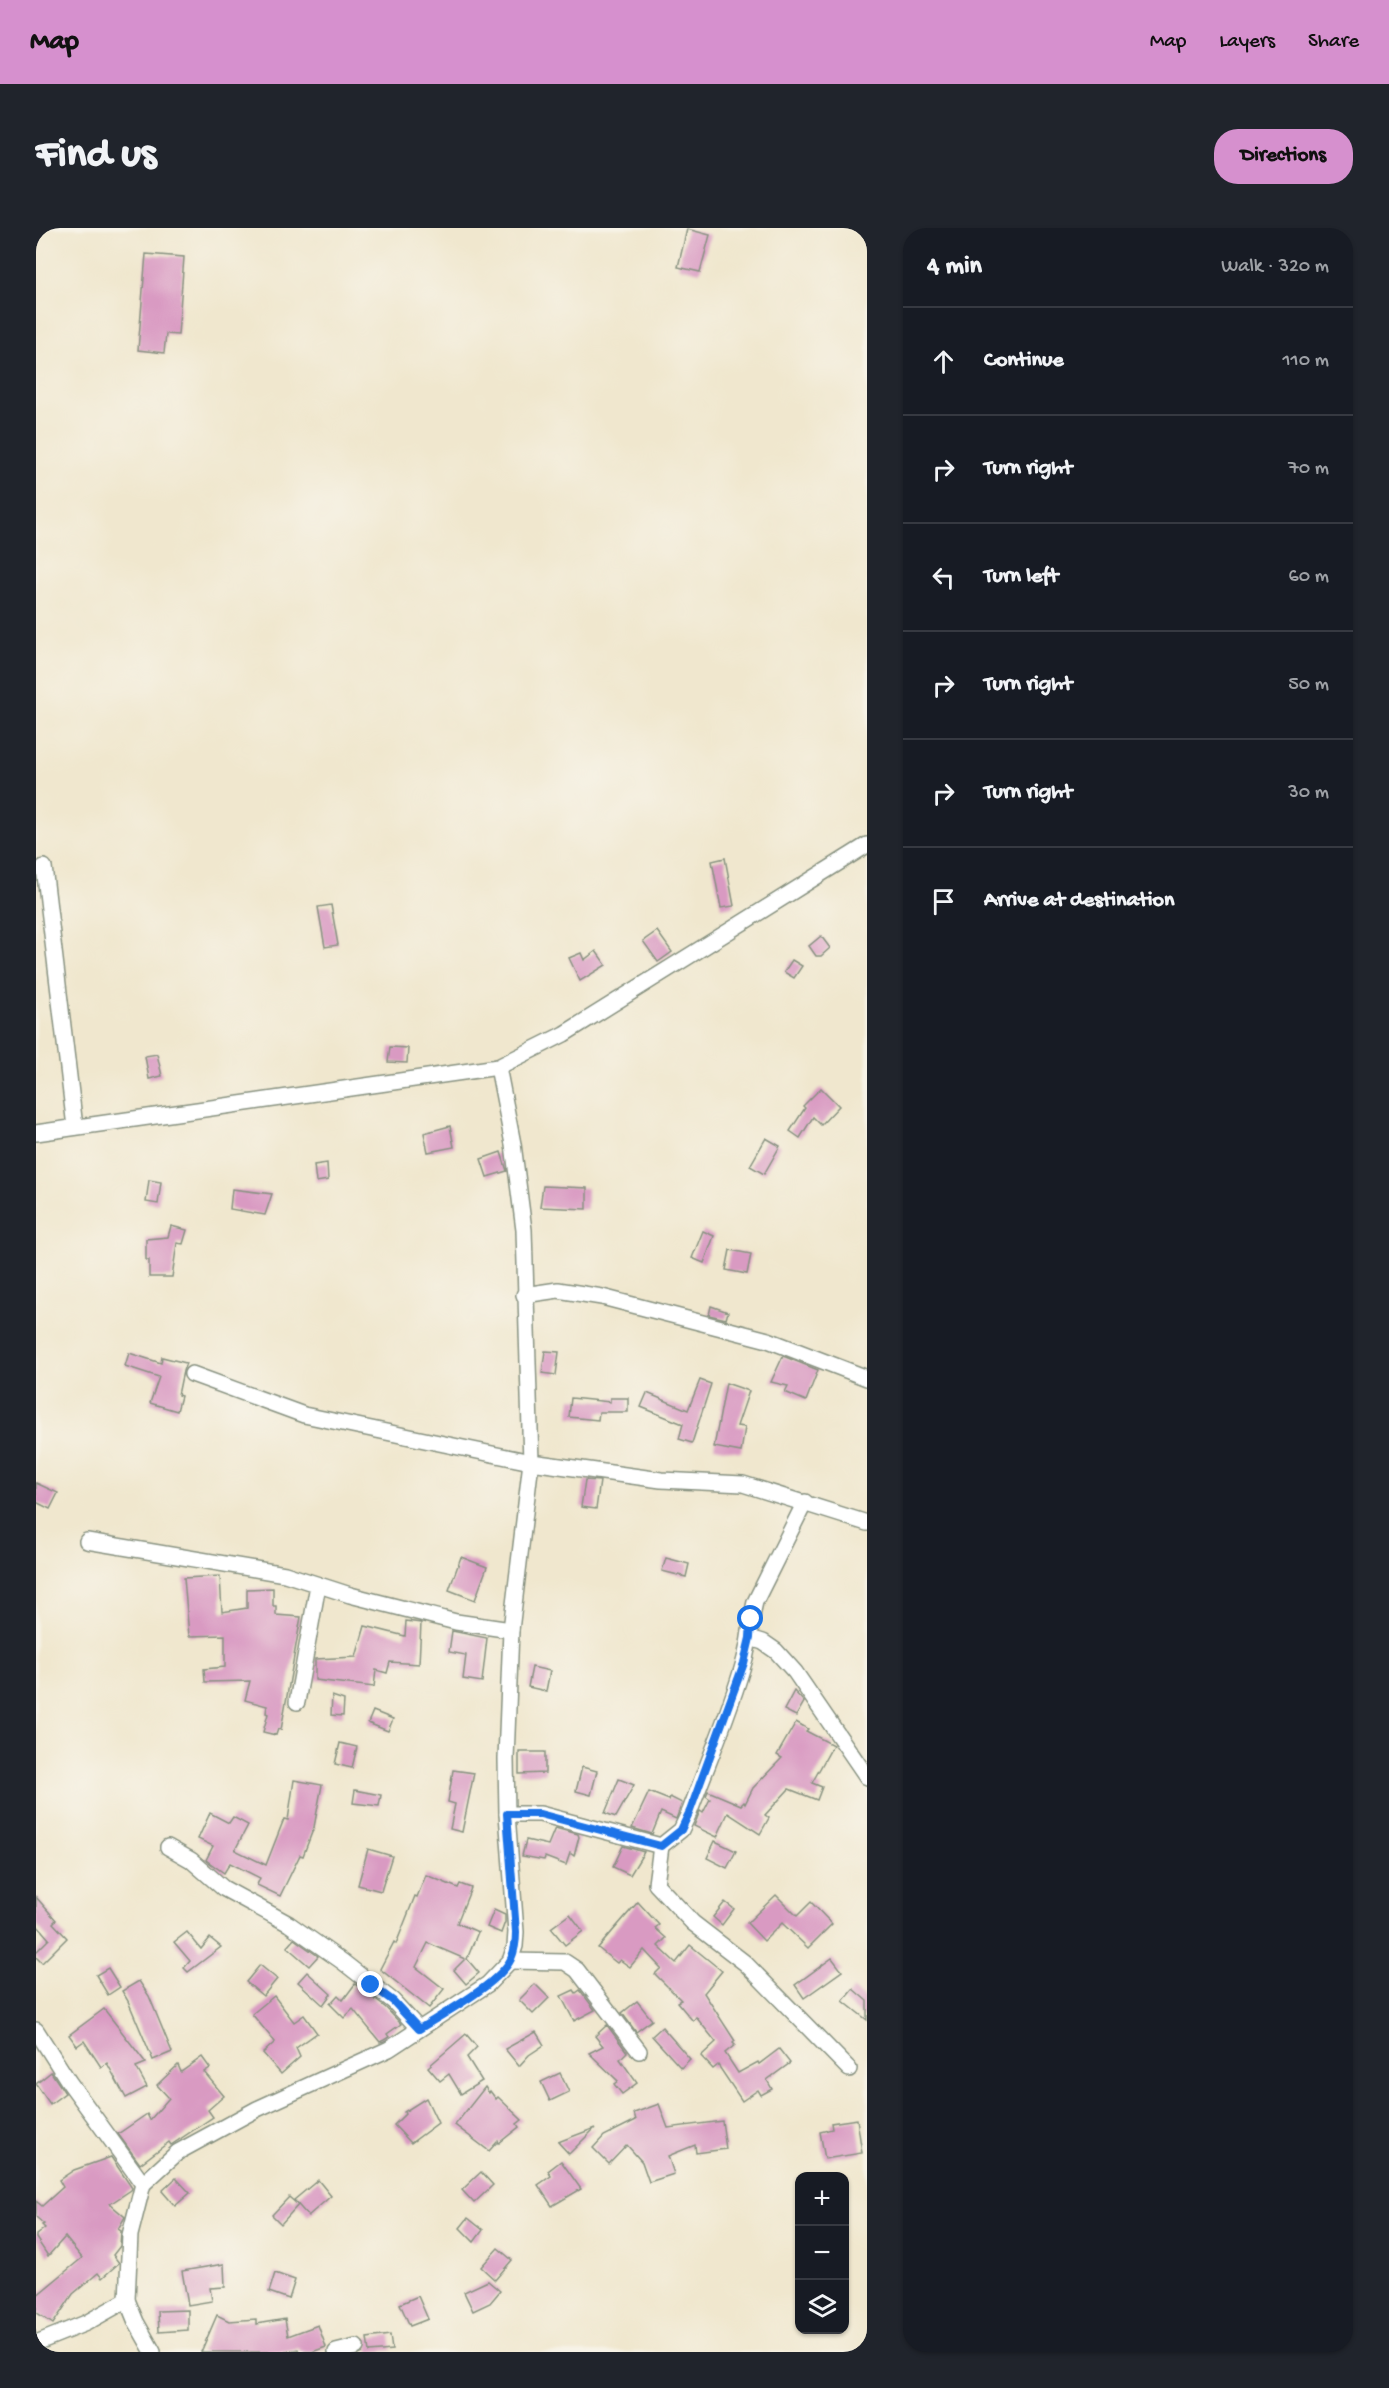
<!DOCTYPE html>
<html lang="en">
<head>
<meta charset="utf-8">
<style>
  :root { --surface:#171b24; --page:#20242c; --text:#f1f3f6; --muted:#9ea1a6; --line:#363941; --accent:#d690ce }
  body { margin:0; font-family:"Gochi Hand",sans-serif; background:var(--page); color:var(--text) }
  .controls { position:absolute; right:18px; bottom:18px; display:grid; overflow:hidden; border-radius:12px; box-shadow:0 2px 4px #0004 }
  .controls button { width:54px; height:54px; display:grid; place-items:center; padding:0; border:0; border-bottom:2px solid var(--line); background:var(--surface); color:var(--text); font:30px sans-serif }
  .stop { position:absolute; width:18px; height:18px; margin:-14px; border:4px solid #1a73e8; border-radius:50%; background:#fff }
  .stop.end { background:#1a73e8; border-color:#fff; box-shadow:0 2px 6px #0008 }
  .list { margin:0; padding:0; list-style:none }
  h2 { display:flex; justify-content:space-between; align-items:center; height:78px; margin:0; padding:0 24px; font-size:26px }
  h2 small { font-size:20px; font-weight:400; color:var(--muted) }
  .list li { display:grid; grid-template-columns:39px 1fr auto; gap:18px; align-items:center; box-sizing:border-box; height:108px; padding:0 24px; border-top:2px solid var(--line) }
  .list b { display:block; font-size:22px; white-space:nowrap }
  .list em { font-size:20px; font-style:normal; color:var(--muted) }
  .icon { flex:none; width:33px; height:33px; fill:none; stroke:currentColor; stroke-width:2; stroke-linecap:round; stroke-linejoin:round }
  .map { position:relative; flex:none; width:831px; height:2124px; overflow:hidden; border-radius:24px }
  header { display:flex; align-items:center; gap:36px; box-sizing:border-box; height:84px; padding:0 30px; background:var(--accent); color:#111 }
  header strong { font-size:28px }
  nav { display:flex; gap:33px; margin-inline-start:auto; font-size:21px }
  .intro { display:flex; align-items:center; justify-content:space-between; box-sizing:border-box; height:144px; padding:0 36px }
  h1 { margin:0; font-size:42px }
  .button { padding:15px 27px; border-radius:24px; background:var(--accent); color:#111; font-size:21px; font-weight:700 }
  main { display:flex; gap:36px; padding:0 36px }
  aside { flex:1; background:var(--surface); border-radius:24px; box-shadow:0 2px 4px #0004 }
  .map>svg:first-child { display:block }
</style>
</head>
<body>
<header>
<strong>Map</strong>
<nav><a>Map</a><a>Layers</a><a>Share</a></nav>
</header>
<div class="intro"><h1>Find us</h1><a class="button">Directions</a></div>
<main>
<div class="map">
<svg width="831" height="2124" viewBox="0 0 831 2124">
  <rect width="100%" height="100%" fill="#f7f3e8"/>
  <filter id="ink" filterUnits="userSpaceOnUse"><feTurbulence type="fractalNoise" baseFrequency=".0167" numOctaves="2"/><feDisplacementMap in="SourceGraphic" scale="12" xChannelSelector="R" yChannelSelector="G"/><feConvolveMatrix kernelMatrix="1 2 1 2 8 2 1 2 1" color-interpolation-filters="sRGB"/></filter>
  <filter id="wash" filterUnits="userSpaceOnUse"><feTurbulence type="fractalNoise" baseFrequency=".008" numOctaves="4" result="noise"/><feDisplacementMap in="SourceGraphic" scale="24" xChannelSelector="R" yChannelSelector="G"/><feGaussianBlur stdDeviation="1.35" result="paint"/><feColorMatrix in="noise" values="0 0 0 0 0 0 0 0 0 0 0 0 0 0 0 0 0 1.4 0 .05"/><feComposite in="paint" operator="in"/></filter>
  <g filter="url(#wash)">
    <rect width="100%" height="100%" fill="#f0e7ce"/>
    <g id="blocks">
      <g fill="#d99ac2">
        <path d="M651,1L674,7L664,44L642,39Z"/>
        <path d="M110,26L148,29L142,107L130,106L128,125L102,122Z"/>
        <path d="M689,630L698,678L685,680L676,633Z"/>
        <path d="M295,677L302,717L289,719L282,679Z"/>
        <path d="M621,703L636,724L622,734L607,713Z"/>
        <path d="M785,708L794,720L785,728H780L773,718Z"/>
        <path d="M560,723L570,737L544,753L533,730L545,725L548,732Z"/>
        <path d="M756,732L766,738L758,750L748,744Z"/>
        <path d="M354,819L372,820L371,835L352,834Z"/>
        <path d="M121,826L126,848L113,851L109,828Z"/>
        <path d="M785,860L803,878L785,897L777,889L764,910L754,903L769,880L767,878Z"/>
        <path d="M414,898L418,919L392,924L388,905Z"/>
        <path d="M730,910L744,918L728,946L714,938Z"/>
        <path d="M465,924L471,943L451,949L445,931Z"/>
        <path d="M291,935L292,952L280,954L278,937Z"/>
        <path d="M113,952L125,954L122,976L110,974Z"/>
        <path d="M507,958L551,960V981L504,979Z"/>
        <path d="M196,961L236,966L229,987L194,981Z"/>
        <path d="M135,998L151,1002L147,1016L141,1015L136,1049H113V1032H110V1011L132,1009Z"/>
        <path d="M667,1003L678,1008L668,1035L656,1030Z"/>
        <path d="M694,1022L715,1026L711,1046L690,1042Z"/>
        <path d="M675,1078L692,1084L690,1091L673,1087Z"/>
        <path d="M509,1123L523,1124L520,1147L506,1145Z"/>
        <path d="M93,1125L125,1135L126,1129L150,1135L147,1143L142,1167L145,1168L141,1183L114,1175L123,1149L89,1138Z"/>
        <path d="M747,1128L782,1142L770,1173L749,1164L752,1158L735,1154Z"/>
        <path d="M664,1152L675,1156L656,1215L643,1211L647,1196L605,1179L611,1165L652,1182Z"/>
        <path d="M690,1155L713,1163L701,1198L709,1199L705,1224L678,1219Z"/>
        <path d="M535,1170L574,1174V1170H592V1184H563L562,1192L533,1189Z"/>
        <path d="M549,1252L564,1253L560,1281L545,1279Z"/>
        <path d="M0,1255L22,1265L14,1281L0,1274Z"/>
        <path d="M425,1329L451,1339L439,1372L413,1362Z"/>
        <path d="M630,1330L653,1336L650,1349L626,1343Z"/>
        <path d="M184,1348L186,1384L211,1380V1361L237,1360V1378H240V1387L265,1389L245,1502L242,1501L240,1507L227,1504L232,1486L230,1485L231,1478L209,1472L214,1453L169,1454L168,1441L189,1439V1407L153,1408L148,1350Z"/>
        <path d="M370,1393L385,1395L383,1436L354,1434L351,1445L340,1442L338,1459L279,1452V1431L320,1429L329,1398L369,1408Z"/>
        <path d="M416,1403L451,1410L446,1454L427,1451L430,1427L413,1424Z"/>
        <path d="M496,1439L514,1443L510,1463L492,1459Z"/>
        <path d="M758,1463L768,1474L760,1488L748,1482Z"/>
        <path d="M296,1468L308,1472L307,1488L295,1487Z"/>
        <path d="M337,1483L357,1491L352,1503L332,1495Z"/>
        <path d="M760,1494L772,1501L770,1503L797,1517L776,1555L786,1559L781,1572L753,1561L729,1587L733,1590L724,1606L692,1585L681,1609L658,1598L664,1583L667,1585L674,1571L670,1568L672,1563L705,1577L708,1574L709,1576L717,1560L746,1530L741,1527Z"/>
        <path d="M304,1515L321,1519L316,1540L299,1536Z"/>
        <path d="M483,1524H509V1545L483,1546Z"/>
        <path d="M546,1539L561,1543L555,1567L540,1563Z"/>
        <path d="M417,1542L438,1545L426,1604L414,1601L419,1576L412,1574Z"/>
        <path d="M583,1551L598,1557L580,1589L569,1585Z"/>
        <path d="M258,1552L286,1557L278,1599L267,1628L264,1627L244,1668L221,1657L224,1650L194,1635L188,1645L170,1632L177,1618L162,1611L174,1585L193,1595L197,1589L212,1597L199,1622L230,1637L248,1591L252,1592Z"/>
        <path d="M319,1562L345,1567L343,1578L317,1575Z"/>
        <path d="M613,1564L633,1572L634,1569L646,1575L640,1591L625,1584L616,1606L596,1600Z"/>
        <path d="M519,1600L542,1606L543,1609L538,1628L534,1625L530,1637L509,1629L508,1632L486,1628L490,1612L512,1617Z"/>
        <path d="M679,1613L700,1623L691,1640L671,1630Z"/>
        <path d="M587,1618L608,1624L594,1647L577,1639Z"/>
        <path d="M332,1621L356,1628L345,1663L322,1657Z"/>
        <path d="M390,1647L422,1660L424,1656L435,1660L421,1695L442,1704L431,1731L443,1745L430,1756L418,1742L429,1731L392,1715L380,1739L408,1761L393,1780L344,1741L358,1714L360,1716L379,1668L381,1669Z"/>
        <path d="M740,1667L761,1688L775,1674L796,1696L772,1720L746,1695L728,1713L711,1695Z"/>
        <path d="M0,1669L20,1692L17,1695L31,1710L6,1735L0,1729V1724L13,1711L0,1696Z"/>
        <path d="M602,1674L623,1697L619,1700L630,1710L622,1718L640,1735L654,1717L686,1743L668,1765L699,1813L697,1815L699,1817L689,1825L702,1845L722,1834L723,1836L743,1821L754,1835L731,1852L736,1861L725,1867L722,1862L706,1873L682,1837L677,1841L665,1828L680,1814L660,1789L657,1793L641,1774L645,1772L619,1746L625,1740L608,1722L594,1739L584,1732L581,1735L562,1720Z"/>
        <path d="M689,1674L698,1681L686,1697L677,1689Z"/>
        <path d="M458,1682L469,1687V1694L465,1705L451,1699Z"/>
        <path d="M534,1686L547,1703L529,1717L515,1700Z"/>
        <path d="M151,1704L165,1721L174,1710L185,1719L152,1744L148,1740L154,1733L138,1714Z"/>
        <path d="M258,1711L282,1728L273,1738L251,1719Z"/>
        <path d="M796,1730L806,1743L768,1770L759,1757Z"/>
        <path d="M224,1737L241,1751L227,1768L210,1754Z"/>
        <path d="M72,1740L84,1759L72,1767L60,1747Z"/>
        <path d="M271,1744L295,1766L287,1777L262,1754Z"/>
        <path d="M103,1753L113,1768L136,1824L117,1832L92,1773L86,1763Z"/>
        <path d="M319,1756L350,1780L365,1796L351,1806L353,1809L348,1812L344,1814L317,1781L308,1790L294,1776L302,1767L307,1772Z"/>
        <path d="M499,1756L513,1770L497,1786L483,1772Z"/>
        <path d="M817,1761L831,1773V1792L807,1773Z"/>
        <path d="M538,1762L540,1765L544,1762L559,1782L538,1793L525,1768Z"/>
        <path d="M238,1768L258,1794L268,1787L281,1805L260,1820L264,1829L245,1846L227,1825L239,1814L216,1786Z"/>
        <path d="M601,1773L616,1792L600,1804L586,1785Z"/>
        <path d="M68,1781L110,1835L100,1839L111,1859L90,1870L71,1835L65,1839L48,1813L41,1818L33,1807Z"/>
        <path d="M571,1797L591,1824L584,1831L601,1855L586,1866L578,1856L582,1853L553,1825L567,1818L559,1808Z"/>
        <path d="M626,1799L654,1831L645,1840L616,1808Z"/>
        <path d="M500,1804L508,1817L493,1827L483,1838L469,1821Z"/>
        <path d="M430,1806L441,1819L431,1829L446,1853L425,1866L413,1846L404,1853L392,1839Z"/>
        <path d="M166,1829L174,1840L168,1844L188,1868L172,1882L177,1889L135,1917L133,1914L104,1936L82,1906L111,1886L114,1892L133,1870L121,1857L142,1837L145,1844Z"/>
        <path d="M15,1844L29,1865L14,1876L0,1856Z"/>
        <path d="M524,1845L533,1864L514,1873L505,1854Z"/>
        <path d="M449,1859L453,1865L454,1863L460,1871L462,1869L486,1892L481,1896L483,1899L463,1915L462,1913L453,1923L419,1897Z"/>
        <path d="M390,1870L402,1895L375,1915L358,1897L369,1886L368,1884Z"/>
        <path d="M623,1876L632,1900L686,1893L690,1921L660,1925L659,1917L632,1928L638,1946L613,1954L606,1934L591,1917L573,1936L557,1920L568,1908L600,1892L598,1885Z"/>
        <path d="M821,1891L826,1925L789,1931L784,1904L796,1901L795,1895Z"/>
        <path d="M559,1900L533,1926L522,1914Z"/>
        <path d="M75,1929L96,1960L95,1962L74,1976L89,1989L82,2001L85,2003L84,2018L77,2027L83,2035L66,2050L62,2045L37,2066L17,2096L0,2084V2068L46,2030L29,2009L12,2028L0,2010V2007L9,2000L6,1997L8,1996L0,1989V1973L6,1978L27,1959L23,1952L38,1942Z"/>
        <path d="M525,1933L545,1961L516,1978L502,1957L515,1948L512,1943Z"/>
        <path d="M445,1944L457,1957L438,1975L426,1962Z"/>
        <path d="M140,1950L154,1965L139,1978L126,1963Z"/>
        <path d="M282,1952L295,1968L272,1988L258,1972Z"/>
        <path d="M253,1969L262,1977L245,1996L236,1987Z"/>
        <path d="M432,1990L447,2002L438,2014L424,2000Z"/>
        <path d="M462,2020L476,2032L459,2052L445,2039Z"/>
        <path d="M188,2036L189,2059L174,2060L176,2073L152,2077L146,2043Z"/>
        <path d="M239,2045L259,2052L253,2071L233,2064Z"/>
        <path d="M452,2053L464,2063L454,2075L437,2083L428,2064Z"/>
        <path d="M382,2068L392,2091L374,2098L364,2076Z"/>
        <path d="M152,2082V2102L123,2104L122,2083Z"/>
        <path d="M181,2087L193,2093L220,2091V2096L249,2091L252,2108L282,2097L290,2119L276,2124H264L263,2121L248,2124H165Z"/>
        <path d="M354,2107L356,2122L333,2124L331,2110Z"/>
      </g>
    </g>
  </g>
  <g filter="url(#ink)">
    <use href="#blocks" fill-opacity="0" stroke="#889281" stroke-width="1.5"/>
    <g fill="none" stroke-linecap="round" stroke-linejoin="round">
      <g stroke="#889281" stroke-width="18">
        <g id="minor">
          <path d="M8,639L39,899"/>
          <path d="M0,905L462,839L528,806L831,617"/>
          <path d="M488,1067L522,1062L566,1069L732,1112L831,1150"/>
          <path d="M156,1146L268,1187L495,1234L625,1252L707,1256L831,1295"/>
          <path d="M769,1274L719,1374C714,1394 714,1414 708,1434C694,1484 672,1534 654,1583L645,1602L625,1618L620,1656L657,1695L709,1735L813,1841"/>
          <path d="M51,1313L249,1346L314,1367L365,1380L420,1394L475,1402"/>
          <path d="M714,1410L727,1414L740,1423L759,1444L831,1549"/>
          <path d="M261,1474L282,1357"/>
          <path d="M471,1586H504L625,1618"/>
          <path d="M132,1619L155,1632L187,1660L253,1696L307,1734L357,1773L383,1801"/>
          <path d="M474,1733L529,1734L541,1742L603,1823"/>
          <path d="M0,1802L33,1854L107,1956"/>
          <path d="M0,2115L50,2095L91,2072"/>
          <path d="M117,2124L100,2094L91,2072L94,2007L107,1956L142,1924L221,1881L353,1821L452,1756L474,1733L479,1718L480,1704L471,1586L470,1531L475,1402L495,1234L488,1002L477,916L462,839"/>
          <path d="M300,2124L320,2119"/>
        </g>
      </g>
      <use href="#minor" stroke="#fff" stroke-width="15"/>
    </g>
  </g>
  <g fill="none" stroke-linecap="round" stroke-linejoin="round" filter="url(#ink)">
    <path stroke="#1a73e8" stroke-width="8" d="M335,1757L357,1773L383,1801C407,1786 463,1756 475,1731C479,1722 480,1713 480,1704L471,1586H504L625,1618L645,1602L654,1583L708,1435L714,1410L715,1391"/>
  </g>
</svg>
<div class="controls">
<button>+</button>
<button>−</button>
<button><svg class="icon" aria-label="layers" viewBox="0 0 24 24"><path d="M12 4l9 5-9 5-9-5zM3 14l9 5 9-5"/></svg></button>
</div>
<div class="stop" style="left:715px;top:1391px"></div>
<div class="stop end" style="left:335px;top:1757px"></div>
</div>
<aside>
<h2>4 min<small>Walk · 320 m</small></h2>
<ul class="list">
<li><svg class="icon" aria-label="ahead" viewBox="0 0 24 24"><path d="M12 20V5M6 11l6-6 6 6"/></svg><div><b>Continue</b></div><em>110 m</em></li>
<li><svg class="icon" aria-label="right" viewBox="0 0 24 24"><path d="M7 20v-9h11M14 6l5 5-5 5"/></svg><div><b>Turn right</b></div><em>70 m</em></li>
<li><svg class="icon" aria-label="left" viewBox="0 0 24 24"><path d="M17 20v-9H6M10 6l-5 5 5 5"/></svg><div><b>Turn left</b></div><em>60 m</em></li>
<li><svg class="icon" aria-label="right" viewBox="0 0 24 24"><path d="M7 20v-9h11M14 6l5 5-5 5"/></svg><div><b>Turn right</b></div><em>50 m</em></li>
<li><svg class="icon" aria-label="right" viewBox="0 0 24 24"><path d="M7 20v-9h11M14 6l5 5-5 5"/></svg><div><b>Turn right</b></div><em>30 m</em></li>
<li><svg class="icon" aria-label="arrive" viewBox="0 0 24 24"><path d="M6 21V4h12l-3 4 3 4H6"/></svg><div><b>Arrive at destination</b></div></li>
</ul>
</aside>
</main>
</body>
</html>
